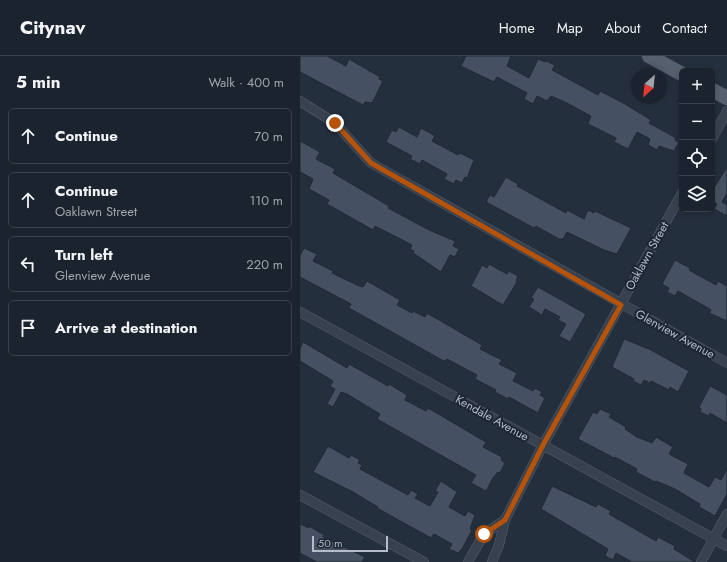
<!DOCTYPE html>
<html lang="en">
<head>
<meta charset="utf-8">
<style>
  :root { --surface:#1b232e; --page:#282f3a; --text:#f1f3f6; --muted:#a0a4aa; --line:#39404a }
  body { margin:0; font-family:Jost,sans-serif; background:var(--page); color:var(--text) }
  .controls { position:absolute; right:12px; top:12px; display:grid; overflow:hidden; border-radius:6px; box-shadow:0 2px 6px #0003 }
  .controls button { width:36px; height:36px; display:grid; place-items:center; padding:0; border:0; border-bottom:1px solid var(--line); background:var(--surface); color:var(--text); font:20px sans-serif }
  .compass { position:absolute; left:331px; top:12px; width:36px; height:36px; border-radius:50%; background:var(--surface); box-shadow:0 2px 6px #0003; rotate:207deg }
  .scale { position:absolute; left:12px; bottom:10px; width:76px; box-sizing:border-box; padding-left:4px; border:2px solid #b4bcc9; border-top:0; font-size:11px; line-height:14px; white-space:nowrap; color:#b4bcc9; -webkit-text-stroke:3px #1d2633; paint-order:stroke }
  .stop { position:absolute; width:12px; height:12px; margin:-9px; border:3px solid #b45309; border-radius:50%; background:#fff }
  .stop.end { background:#b45309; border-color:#fff; box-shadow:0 1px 4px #0008 }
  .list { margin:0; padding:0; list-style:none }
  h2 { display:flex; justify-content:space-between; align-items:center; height:52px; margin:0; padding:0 16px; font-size:17px }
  h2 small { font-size:13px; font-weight:400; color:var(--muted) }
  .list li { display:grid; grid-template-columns:26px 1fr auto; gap:12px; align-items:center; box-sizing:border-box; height:56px; margin:0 8px 8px; padding:0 8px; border:1px solid var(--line); border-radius:6px }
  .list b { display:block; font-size:15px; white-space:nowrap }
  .list p { margin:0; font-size:13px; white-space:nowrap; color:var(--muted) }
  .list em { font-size:13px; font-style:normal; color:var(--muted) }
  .icon { flex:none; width:22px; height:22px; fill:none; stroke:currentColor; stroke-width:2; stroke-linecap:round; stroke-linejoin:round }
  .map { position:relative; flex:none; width:427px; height:506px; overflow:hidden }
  header { display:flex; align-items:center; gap:24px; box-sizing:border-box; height:56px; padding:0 20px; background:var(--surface); border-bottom:1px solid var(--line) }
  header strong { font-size:19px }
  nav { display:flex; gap:22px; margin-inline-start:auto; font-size:14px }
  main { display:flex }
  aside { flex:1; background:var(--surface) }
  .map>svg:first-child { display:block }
</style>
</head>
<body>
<header>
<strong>Citynav</strong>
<nav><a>Home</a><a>Map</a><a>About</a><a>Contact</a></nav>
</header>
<main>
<aside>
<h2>5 min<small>Walk · 400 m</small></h2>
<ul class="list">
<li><svg class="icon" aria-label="ahead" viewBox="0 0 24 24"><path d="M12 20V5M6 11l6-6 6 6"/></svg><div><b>Continue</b></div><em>70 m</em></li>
<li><svg class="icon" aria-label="ahead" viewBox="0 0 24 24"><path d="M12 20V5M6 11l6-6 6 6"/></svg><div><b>Continue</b><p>Oaklawn Street</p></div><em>110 m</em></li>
<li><svg class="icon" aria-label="left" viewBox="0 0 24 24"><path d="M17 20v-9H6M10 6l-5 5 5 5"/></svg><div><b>Turn left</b><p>Glenview Avenue</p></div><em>220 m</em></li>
<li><svg class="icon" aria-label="arrive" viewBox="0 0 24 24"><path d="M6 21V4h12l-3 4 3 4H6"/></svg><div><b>Arrive at destination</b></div></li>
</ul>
</aside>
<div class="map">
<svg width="427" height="506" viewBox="0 0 427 506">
  <rect width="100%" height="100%" fill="#242f3e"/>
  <g fill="#455162" stroke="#1f2835">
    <path d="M0,0H27L46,10L49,3L80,21L79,23L83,25L72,47L65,46L63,49L0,16Z"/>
    <path d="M166,0H211L207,10L229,22L238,3L245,6L246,5L255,9L252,14L298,39L300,35L325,48L351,64L349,67L376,82L375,84L379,86L374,95L359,90L357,94L348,89L350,83L337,76L328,93L314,86L316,82L290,69L288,67L291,60L265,46L251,40L247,45L237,40L233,48L224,43L227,37L197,21L194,26L161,10Z"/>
    <path d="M99,71L117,81L121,72L135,80L132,85L158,99L160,97L174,104L167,122L165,121L162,127L156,124L154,128L144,123L147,118L122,104L120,108L110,103L112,100L86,86L92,74L96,76Z"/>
    <path d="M0,85L20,96L16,103L35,113L33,117L89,150L88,152L129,174L155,185L153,190L159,193L155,201L150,199L141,216L113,197L114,195L110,193L112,189L75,170L73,174L27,148L29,144L9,133L13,123L0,116Z"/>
    <path d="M427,111V137L422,146L427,149V160L414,153L417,148L412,145V135Z"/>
    <path d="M206,121L218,128L217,130L266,157L267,154L284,163L288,154L294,157L295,155L331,172L317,198L304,194L267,176L263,183H259L236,170L234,172L186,146L190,139L194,141Z"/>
    <path d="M4,192L17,198L13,205L33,215L32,217L59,230L63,231L67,225L100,244L97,249L112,257L113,255L125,261L127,257L182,289L180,293L202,304L199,308L217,317L213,325L233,335L235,332L242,336L240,339L245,342L238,357L209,341L208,343L195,336L196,334L175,323L177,319L147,303L146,305L142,304L49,252L51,248L0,221V199Z"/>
    <path d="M375,204L390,212L389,214L416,229L418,225L427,230V265L409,257L411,254L408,252L378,235L375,240L367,236L369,232L362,228Z"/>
    <path d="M189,208L207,218L209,215L218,220L216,225L217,226L203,249L171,230L182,209L187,212Z"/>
    <path d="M238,231L286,258L270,286L259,280L266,268L258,264L260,261L245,253L242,259L229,251L234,243L231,242Z"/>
    <path d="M324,283L349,293L389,315L378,336L370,331L369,334L351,325L350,327L344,324L341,329L333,325L334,323L312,311Z"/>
    <path d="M3,286L47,312L49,308L88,330L89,328L107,339L105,344L126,355L128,352L186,386L183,391L202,401L201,404L205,407L200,417L198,416L193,422L186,435L171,427L176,419L77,363L80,358L47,338L41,336L33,351L27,348L35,333L30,330L33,325L0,305V293Z"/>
    <path d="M410,330L427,339V367L410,357L409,360L400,356L401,353L399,351Z"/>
    <path d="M300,353L311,358L309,361L326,371L325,373L337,381L352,387L356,381L373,391L369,398L388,408L384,417L409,431L415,421L421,424L427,413V438L415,460L399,451L400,448L375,433L356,425L355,426L336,416L337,413L315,401L314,402L278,383L293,356L297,358Z"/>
    <path d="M28,390L49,402L51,399L60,404L58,407L62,409L60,413L108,439L111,434L118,438L115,442L130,450L138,436L135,435L141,425L157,436L149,451L165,460L168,455L175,459L170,473L172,474L162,493L158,497L149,493L152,488L134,478L131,482L77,452L78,451L53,436L13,416Z"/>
    <path d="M252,430L296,451L298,448L311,455L309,458L356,485L358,481L375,490L374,493L395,506H332L316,497L313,504L305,500L308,493L241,453Z"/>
    <path d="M0,468L9,472V470L24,479L23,481L65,501L62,506H17L0,497Z"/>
  </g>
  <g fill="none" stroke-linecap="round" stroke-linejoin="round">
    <g stroke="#565f6c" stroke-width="10">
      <g id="street">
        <path d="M0,45L35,67L71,107L427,307"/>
        <path d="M412,83L427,55"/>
        <path d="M0,256L427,490"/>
        <path d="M0,439L124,506"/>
        <path d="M168,506L184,478L205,464"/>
        <path d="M192,506L199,489L205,464L243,389L382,137"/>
        <path d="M401,506L427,458"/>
      </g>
    </g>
    <g stroke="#414a57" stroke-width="15">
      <g id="primary">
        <path d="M349,0L382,18"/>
        <path d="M412,34L427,42"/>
      </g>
    </g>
    <use href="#street" stroke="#38414e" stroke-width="9"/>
    <use href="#primary" stroke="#56606e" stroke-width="14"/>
  </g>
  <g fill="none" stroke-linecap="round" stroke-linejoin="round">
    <path stroke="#b45309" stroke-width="5" d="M35,67L71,107L321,249L243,389L205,464L184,478"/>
  </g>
  <g text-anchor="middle" stroke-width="4" stroke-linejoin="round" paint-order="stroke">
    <g font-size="12" fill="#b4bcc9" stroke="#1d2633">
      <text transform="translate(347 200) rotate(-61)" y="4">Oaklawn Street</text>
      <text transform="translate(375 278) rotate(29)" y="4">Glenview Avenue</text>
      <text transform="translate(192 362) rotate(29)" y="4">Kendale Avenue</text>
    </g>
  </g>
</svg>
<div class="controls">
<button>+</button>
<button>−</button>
<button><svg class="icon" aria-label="locate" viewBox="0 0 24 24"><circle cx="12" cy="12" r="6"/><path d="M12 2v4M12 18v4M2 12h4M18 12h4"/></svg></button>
<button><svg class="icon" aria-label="layers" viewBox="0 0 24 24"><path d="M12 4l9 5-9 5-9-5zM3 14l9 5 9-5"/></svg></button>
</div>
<svg class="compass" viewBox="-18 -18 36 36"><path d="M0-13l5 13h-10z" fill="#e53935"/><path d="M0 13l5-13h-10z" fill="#a0a4aa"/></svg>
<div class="scale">50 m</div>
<div class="stop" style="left:184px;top:478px"></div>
<div class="stop end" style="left:35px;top:67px"></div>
</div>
</main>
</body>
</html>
